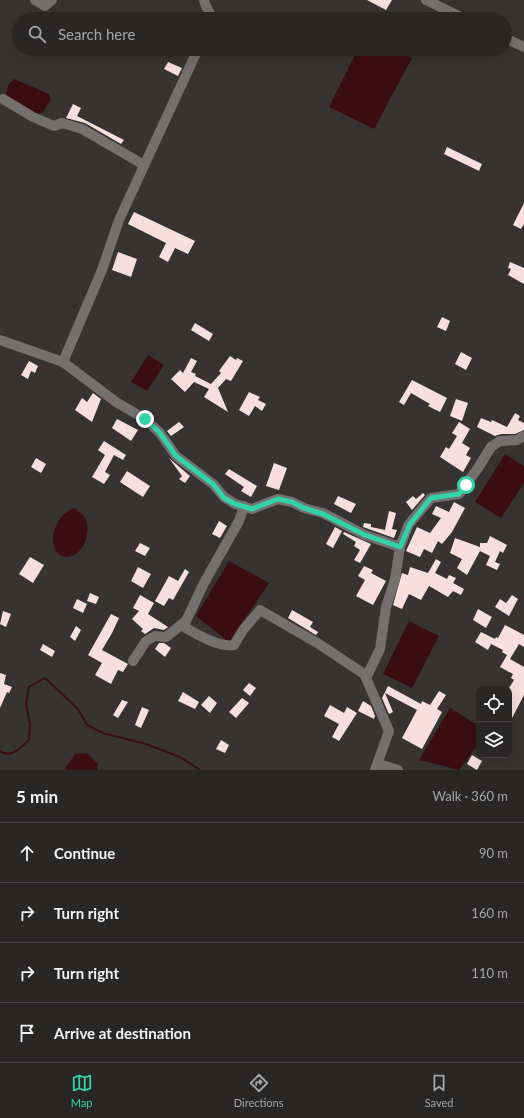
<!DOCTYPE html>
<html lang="en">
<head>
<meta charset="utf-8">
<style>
  :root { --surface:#292626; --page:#353232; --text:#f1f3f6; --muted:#a5a5a7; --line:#454343; --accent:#31d4a9 }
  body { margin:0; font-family:Lato,sans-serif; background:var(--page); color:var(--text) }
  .controls { position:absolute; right:12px; bottom:12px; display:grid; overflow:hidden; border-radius:8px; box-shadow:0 4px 16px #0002 }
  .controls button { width:36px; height:36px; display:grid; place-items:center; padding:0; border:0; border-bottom:1px solid var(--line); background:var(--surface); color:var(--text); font:20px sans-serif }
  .stop { position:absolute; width:12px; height:12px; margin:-9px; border:3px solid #31d4a9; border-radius:50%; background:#fff }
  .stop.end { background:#31d4a9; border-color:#fff; box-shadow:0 1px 4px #0008 }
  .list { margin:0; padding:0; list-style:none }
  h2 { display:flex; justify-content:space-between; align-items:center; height:52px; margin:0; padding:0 16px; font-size:17px }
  h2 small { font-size:13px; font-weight:400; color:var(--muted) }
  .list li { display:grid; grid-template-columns:26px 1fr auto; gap:12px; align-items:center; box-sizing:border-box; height:60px; padding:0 16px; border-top:1px solid var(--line) }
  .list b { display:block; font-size:15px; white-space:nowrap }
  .list em { font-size:13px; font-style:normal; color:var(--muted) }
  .icon { flex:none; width:22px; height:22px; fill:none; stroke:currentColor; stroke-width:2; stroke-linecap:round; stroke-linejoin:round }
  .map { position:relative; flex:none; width:524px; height:770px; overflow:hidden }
  .search { position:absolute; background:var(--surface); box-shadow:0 4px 16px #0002; left:12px; right:12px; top:12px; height:44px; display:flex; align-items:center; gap:10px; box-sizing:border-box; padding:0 14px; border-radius:22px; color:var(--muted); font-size:15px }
  .sheet { height:292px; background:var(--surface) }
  nav { display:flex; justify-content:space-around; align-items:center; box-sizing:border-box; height:56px; border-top:1px solid var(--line); background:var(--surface); font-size:11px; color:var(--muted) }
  nav a { display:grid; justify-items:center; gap:2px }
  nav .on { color:var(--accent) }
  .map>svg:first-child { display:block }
</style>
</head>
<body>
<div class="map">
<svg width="524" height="770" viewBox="0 0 524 770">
  <rect width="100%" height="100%" fill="#373333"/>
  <g fill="#3a0d11">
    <path d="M358,49H394L412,58L374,129L329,107Z"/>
    <path d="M14,79L49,94L51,99L44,111L37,115L6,95L8,85Z"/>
    <path d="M148,355L164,365L147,391L131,382Z"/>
    <path d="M505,454L524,466V483L501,518L475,502Z"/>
    <path d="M76,508C79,512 84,515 86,520C91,530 85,550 74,555C54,564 49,538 56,526C60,517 66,510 76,508Z"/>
    <path d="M229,561L269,583L229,642L196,616Z"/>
    <path d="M409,621L439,636L412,688L383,674Z"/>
    <path d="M450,708L479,726V743L459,770L419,760Z"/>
    <path d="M87,753L98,764L97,770H64L75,754Z"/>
  </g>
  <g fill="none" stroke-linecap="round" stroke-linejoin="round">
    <path stroke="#3a0d11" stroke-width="2" d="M0,751C11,759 21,747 29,740L30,724L26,704L29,687L45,678L78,709L87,725L103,733L146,744L180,757L200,770"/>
  </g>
  <g fill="#f8dfde">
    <path d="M367,0H392L386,10Z"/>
    <path d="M168,62L182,68L178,76L164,69Z"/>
    <path d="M73,104L81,108L77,116L124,140L121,144L85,123L66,118Z"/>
    <path d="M447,147L482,164L479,171L444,154Z"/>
    <path d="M524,203V224L521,229L513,225Z"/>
    <path d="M134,212L195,241L188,254L175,248L168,262L159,257L166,243L128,224Z"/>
    <path d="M118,252L137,259L131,277L112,270Z"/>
    <path d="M510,262L524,268V284L508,275L511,269L508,268Z"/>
    <path d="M442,317L450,321L446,331L437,327Z"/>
    <path d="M195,323L213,334L209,341L191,330Z"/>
    <path d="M461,352L472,358L466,370L455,364Z"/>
    <path d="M230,356L236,360L237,358L243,361L231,381L226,379L218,388L228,412L204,397L209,389L194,382L185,392L171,379L180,370L183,373L191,358L197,361L191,372L196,374L195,376L211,384L221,373L219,371Z"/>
    <path d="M29,361L38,366L35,373L31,371L28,379L21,375Z"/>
    <path d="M412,380L447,398L440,412L428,406L430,404L411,393L404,405L399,402Z"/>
    <path d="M249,392L260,397L258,400L266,404L262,411L255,406L249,416L239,410Z"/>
    <path d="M93,393L101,399L92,422L75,410L82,398L87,402Z"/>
    <path d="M456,399L468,403L462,421L450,416Z"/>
    <path d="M515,413L520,416L518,420L524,423V430L515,434H501L495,436L477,427L481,418L491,422L492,420L507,427Z"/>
    <path d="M117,419L138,430L131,441L112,428Z"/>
    <path d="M179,422L184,427L171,436L167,431Z"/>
    <path d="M459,422L470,429L462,443L470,448L466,455L471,458L463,472L440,457L446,447L449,449L457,436L452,433Z"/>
    <path d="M104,441L126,455L123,460L114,455L105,472L110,475L104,484L92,477L105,455L98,450Z"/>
    <path d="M36,458L46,464L41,473L31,467Z"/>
    <path d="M169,458L190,476L185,483L179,479L182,476Z"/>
    <path d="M274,463L287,468L279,490L266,486Z"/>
    <path d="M229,469L257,486L251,497L241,491L244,487L225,474Z"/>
    <path d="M127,471L150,486L143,497L120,482Z"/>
    <path d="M423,493L425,495L412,510L406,502L413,496L416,499Z"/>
    <path d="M338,496L356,504L351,513L334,504Z"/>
    <path d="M454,502L465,508L452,532L442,544L438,541L432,553L424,549L420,557L406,551L417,527L430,533L441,518L432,514L436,506L449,512Z"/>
    <path d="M389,511L396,513L392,529L397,530L394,538L363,527L364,523L371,524V527L385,530Z"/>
    <path d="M219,521L227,526L220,538L212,534Z"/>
    <path d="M335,527L342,531L333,548L326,544Z"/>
    <path d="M344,532L371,544L360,563L354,560L360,550L354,546L356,542L343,534Z"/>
    <path d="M490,536L507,545L503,553L500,551L495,562L500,564L497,570L486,565L490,556L480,551L467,575L457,568L462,559L450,553L455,538L480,547V543H487Z"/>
    <path d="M140,543L150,548L145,556L135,551Z"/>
    <path d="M30,557L44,565L33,583L19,574Z"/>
    <path d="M436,559L441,562L435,573L447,579L449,575L456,578L453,583L464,589L461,595L453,591L448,597L429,586L421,600L409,594L402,609L393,605L402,573L408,575L410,567L428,573Z"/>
    <path d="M364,566L373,570L371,573L386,581L373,605L356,596L365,580L358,576Z"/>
    <path d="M138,567L151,574L143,588L131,581Z"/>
    <path d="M185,569L189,572L173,600L169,598L164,606L155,601L169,576L178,581Z"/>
    <path d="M90,593L99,597L96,604L87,601Z"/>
    <path d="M140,595L154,603L148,614L168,627L164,630L154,628L145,634L141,631L143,629L132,619L139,611L133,608Z"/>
    <path d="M512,595L518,599L509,616L495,607L500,599L506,603Z"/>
    <path d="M77,599L87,604L83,613L73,608Z"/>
    <path d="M478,609L492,617L486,628L473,620Z"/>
    <path d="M292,610L313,622L310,627L318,632L316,635L288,618Z"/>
    <path d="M3,611L11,614L6,627L0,624Z"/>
    <path d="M111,614L119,618L112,633L102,650L128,664L123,672L118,670L111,684L95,675L102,663L88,655Z"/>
    <path d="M505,625L524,635V647L519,644L510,659L524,667V695L509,724V688L514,680L511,678L513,674L500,667L507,655L502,652L503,650L491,644L488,650L475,642L481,632L495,639L496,637L498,638Z"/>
    <path d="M76,626L81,630L75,641L70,637Z"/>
    <path d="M159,643H164L171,648L165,657L155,649Z"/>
    <path d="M43,644L55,651L52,657L40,650Z"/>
    <path d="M0,673L6,675L4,684L12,687L9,693L7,692L0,708Z"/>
    <path d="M249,683L256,688L250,696L243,690Z"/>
    <path d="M388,686L421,704L422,701L430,705L439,691L446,695L437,709L442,712L422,749L402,738L417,710L385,693L393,712L389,714L382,698Z"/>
    <path d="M183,692L199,702L195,709L178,701Z"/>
    <path d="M209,696L217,703L210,713L201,705Z"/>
    <path d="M242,698L249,703L236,718L229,712Z"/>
    <path d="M122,700L128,702L118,718L113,715Z"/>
    <path d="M363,701L371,706L375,716L374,719L358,711Z"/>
    <path d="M330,705L344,713L347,707L357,713L339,741L332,737L339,724L324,716Z"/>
    <path d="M142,707L149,710L141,728L135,725Z"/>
    <path d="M221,740L229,745L225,753L216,749Z"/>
    <path d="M472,755L482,761L477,770L467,764Z"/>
  </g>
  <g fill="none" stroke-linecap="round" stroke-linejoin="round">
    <g stroke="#757070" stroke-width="10">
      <path d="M35,0L45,6L52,0"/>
      <path d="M204,0C205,8 211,12 212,19"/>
      <path d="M426,0L465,19"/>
      <path d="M505,38L524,47"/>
      <path d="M3,99L33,117L54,126L62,123L82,129L144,165"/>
      <path d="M0,340L63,362L102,270L119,220L198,49"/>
      <path d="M63,362L116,402L145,419L160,433L176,456L213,484L224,497L235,504L252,509L278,499L292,502L304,508L323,513L365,535L400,547"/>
      <path d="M181,625C194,633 219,648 234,645L243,630L260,610L319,644L367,676"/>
      <path d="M133,661L146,641L155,636L166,637L186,621L204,583L239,521L244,506"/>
      <path d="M379,764L398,770"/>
      <path d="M375,770L389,731L366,678L380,649L386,607L395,579L400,547L409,524L431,498L459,494L478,468L491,447L500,441L517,440L524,436"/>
    </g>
  </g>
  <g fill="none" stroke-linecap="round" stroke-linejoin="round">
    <path stroke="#31d4a9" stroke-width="5" d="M145,419L160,433L176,456L213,484L224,498L235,504L252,509L278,499L292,502L304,508L323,514L365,535L400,547L410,524L431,498L459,494L466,485"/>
  </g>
</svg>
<div class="controls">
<button><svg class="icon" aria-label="locate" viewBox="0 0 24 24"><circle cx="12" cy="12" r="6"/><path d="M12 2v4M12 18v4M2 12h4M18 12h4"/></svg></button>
<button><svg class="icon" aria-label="layers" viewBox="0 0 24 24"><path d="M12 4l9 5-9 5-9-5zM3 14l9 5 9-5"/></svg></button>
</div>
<div class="stop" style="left:466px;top:485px"></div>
<div class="stop end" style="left:145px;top:419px"></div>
<div class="search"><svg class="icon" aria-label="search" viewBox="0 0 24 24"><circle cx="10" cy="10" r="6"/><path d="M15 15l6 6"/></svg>Search here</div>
</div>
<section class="sheet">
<h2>5 min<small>Walk · 360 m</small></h2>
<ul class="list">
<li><svg class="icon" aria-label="ahead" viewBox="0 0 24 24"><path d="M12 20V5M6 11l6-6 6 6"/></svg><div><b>Continue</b></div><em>90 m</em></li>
<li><svg class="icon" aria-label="right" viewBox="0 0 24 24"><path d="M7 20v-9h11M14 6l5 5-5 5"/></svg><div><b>Turn right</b></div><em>160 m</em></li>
<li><svg class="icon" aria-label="right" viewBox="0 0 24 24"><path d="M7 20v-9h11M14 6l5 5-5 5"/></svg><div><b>Turn right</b></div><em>110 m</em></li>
<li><svg class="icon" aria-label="arrive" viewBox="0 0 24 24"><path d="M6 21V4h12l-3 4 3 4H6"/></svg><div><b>Arrive at destination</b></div></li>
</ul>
</section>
<nav>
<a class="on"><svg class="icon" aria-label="map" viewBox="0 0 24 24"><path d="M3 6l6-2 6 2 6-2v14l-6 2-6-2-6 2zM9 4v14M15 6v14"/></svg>Map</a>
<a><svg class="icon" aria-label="directions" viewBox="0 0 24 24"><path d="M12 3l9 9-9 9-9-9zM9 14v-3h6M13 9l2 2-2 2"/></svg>Directions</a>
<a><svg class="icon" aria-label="saved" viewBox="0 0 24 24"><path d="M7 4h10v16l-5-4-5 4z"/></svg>Saved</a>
</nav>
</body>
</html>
